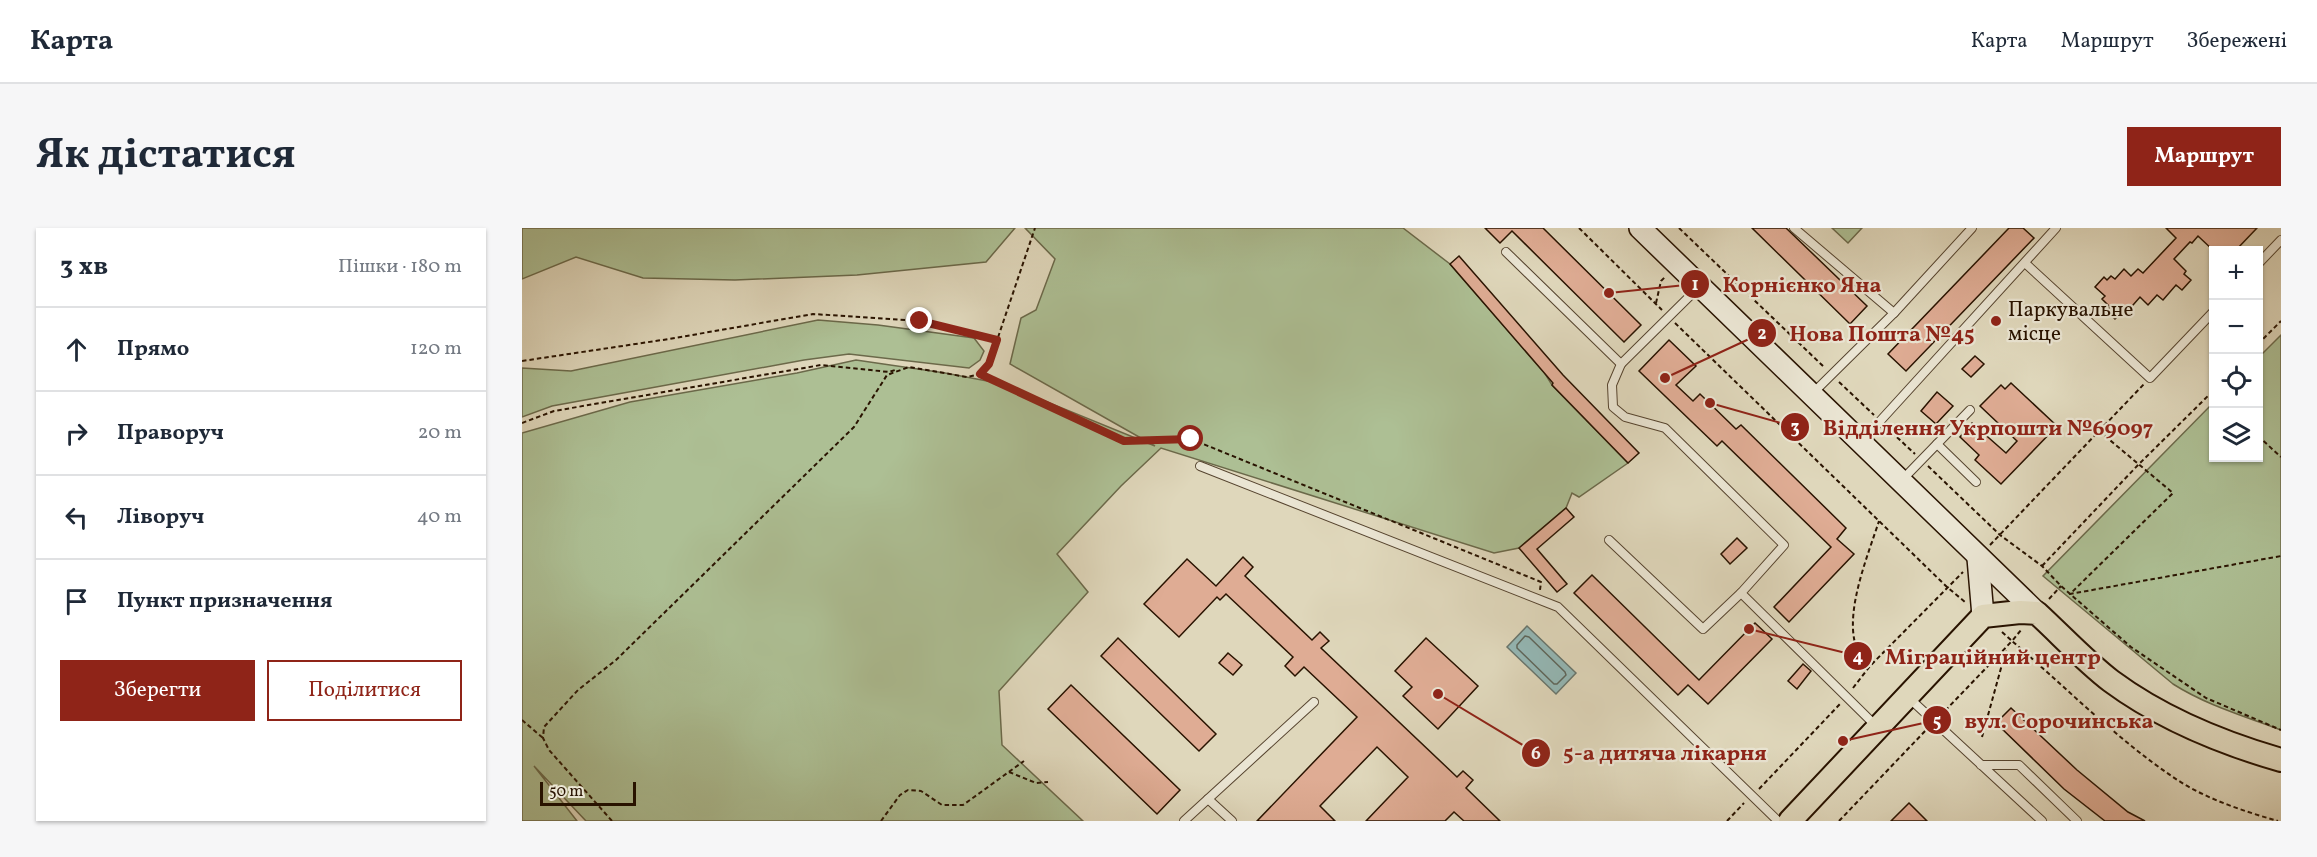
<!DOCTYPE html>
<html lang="uk">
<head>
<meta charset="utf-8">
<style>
  :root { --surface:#fff; --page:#f6f6f7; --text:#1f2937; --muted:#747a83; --line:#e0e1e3; --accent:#8f2418 }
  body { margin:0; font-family:Vollkorn,serif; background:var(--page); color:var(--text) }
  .controls { position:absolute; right:18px; top:18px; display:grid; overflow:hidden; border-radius:0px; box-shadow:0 2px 4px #0004 }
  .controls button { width:54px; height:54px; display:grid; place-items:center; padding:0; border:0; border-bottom:2px solid var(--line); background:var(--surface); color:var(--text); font:30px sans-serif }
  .scale { position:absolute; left:18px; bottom:15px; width:96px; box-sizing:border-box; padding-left:6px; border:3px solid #291300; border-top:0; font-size:16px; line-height:21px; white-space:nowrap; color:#291300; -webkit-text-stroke:4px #eae5d3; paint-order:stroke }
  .stop { position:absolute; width:18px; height:18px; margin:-14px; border:4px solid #8f2418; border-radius:50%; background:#fff }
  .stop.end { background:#8f2418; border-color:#fff; box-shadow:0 2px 6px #0008 }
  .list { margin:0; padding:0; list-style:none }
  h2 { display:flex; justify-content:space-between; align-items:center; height:78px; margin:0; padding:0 24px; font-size:26px }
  h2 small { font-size:20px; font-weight:400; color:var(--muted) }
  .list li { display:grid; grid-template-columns:39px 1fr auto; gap:18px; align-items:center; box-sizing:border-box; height:84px; padding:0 24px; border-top:2px solid var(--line) }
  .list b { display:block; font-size:22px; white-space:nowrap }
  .list em { font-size:20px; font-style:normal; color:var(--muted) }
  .actions { display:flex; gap:12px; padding:18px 24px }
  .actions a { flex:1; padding:14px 0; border:2px solid var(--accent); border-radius:0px; text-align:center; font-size:21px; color:var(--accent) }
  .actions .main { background:var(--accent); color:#fff }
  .icon { flex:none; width:33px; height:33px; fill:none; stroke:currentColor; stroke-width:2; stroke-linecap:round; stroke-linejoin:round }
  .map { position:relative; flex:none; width:1759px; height:593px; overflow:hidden; border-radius:0px }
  header { display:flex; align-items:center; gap:36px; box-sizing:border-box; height:84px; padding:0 30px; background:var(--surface); border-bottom:2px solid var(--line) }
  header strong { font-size:28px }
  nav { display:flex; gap:33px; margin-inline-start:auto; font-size:21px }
  .intro { display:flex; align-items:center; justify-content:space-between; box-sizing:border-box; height:144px; padding:0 36px }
  h1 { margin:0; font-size:42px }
  .button { padding:15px 27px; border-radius:0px; background:var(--accent); color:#fff; font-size:21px; font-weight:700 }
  main { display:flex; gap:36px; padding:0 36px }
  aside { flex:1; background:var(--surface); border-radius:0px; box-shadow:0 2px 4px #0004 }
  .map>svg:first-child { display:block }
</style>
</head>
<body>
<header>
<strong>Карта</strong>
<nav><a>Карта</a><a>Маршрут</a><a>Збережені</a></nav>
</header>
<div class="intro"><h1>Як дістатися</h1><a class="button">Маршрут</a></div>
<main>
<aside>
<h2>3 хв<small>Пішки · 180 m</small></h2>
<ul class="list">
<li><svg class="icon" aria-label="ahead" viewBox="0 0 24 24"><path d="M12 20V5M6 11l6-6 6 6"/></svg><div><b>Прямо</b></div><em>120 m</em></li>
<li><svg class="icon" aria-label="right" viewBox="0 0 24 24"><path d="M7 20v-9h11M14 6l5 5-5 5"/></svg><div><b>Праворуч</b></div><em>20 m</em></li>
<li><svg class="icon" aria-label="left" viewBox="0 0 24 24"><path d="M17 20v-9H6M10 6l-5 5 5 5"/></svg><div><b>Ліворуч</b></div><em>40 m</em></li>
<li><svg class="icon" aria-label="arrive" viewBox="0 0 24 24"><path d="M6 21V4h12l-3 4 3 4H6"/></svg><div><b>Пункт призначення</b></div></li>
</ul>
<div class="actions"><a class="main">Зберегти</a><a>Поділитися</a></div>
</aside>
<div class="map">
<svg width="1759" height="593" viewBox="0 0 1759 593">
  <rect width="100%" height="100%" fill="#dfd7bb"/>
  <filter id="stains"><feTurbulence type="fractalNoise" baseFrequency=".00333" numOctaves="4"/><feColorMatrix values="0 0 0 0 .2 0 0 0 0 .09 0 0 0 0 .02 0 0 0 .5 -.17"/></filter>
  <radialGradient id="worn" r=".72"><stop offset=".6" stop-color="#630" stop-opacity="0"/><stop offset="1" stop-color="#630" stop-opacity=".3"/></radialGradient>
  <g fill="#adbf94" stroke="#6b694a" stroke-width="1.5">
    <path d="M0,0H493L464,34L335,47L213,52L121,50L54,29L0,51Z"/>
    <path d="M503,0H881L928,36L1022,144L1030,157L1106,235L1057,269L1050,265L1044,280L997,320L972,325L639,220L599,258L535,326L566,364L477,463L480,517L561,593H64L12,538L55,593H0V205L108,174L275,145L334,132L423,145L481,156L633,218L488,136L499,90L514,82L533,31Z"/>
    <path d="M1310,0H1340L1326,15Z"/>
    <path d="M296,92L356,97L452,110L462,123L458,132L447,140L327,126L282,132L30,178L0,189V140L49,143Z"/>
    <path d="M1759,107V502C1722,488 1684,477 1651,456L1521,348L1691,175L1692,230H1736L1737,129Z"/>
  </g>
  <path fill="#94b8b6" stroke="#69766d" stroke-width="1.5" d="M1005,398L1054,445L1034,466L985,419Z"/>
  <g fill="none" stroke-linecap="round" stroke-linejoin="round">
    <path stroke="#5e665b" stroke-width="1.5" d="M1003,408L1007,409L1043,444L1044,447L1035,456H1032L995,420V417Z"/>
  </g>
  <g fill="#dfac94" stroke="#291300" stroke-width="1.5">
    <path d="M963,0H1021L1119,97L1102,114L990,3L978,15Z"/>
    <path d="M1230,0H1264L1345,78L1328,96Z"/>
    <path d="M1487,0H1501L1512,10L1384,143L1366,126Z"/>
    <path d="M1644,0H1735L1714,22L1692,23L1676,8L1670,15L1668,14L1652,31L1664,43L1662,46L1669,52L1660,62L1654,57L1641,72L1635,67L1626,77L1618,69L1604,85L1601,83L1593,91L1585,83L1588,79L1580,71L1583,68L1573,59L1582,49L1585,52L1589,48L1593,51L1602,41L1609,48L1616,41L1621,45L1654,10Z"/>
    <path d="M937,28L1041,147L1117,225L1106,235L1030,157L1031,155L928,36Z"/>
    <path d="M1147,112L1174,138L1154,157L1171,173L1178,166L1214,201L1219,197L1324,300L1315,311L1332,326L1267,394L1252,379L1309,319L1200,213L1195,218L1117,143Z"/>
    <path d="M1453,128L1462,136L1449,149L1440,141Z"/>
    <path d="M1489,155L1535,198L1479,256L1453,232L1457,227L1438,209L1450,195L1484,225L1495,213L1458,178L1479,157L1483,161Z"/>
    <path d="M1415,164L1431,178L1414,196L1399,183Z"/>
    <path d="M1044,280L1052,289L1015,321L1045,356L1035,364L997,320Z"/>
    <path d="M1215,310L1225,320L1208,336L1199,326Z"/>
    <path d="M721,329L731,339L723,348L790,412L798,404L807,413L799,420L935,549L941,543L951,552L944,560L978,593H942L932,584L923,593H844L886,549L855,519L798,578L813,593H735L835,489L782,439L773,448L763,438L771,429L704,366L698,372L695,369L657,409L622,376L665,331L694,358Z"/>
    <path d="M1070,347L1177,452L1233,395L1250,411L1186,476L1166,457L1156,467L1052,365Z"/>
    <path d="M596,410L694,506L677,523L579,428Z"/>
    <path d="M904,410L956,458L916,501L881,468L890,459L873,443Z"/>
    <path d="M706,425L720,437L711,447L697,435Z"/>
    <path d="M1281,436L1289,443L1275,461L1266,453Z"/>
    <path d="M549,457L658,562L635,586L526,481Z"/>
    <path d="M1489,480L1555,542L1606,584L1623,593H1583L1542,561L1474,495Z"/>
    <path d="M1387,575L1405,593H1369Z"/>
  </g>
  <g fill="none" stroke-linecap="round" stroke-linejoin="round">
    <g stroke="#56442f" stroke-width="10">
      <g id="lane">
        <path d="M1272,0L1372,85L1450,0"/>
        <path d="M984,24L1099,136L1177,59"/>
        <path d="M1503,35L1628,150L1692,83"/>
        <path d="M1736,36L1759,12"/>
        <path d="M1099,136L1090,157L1091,179L1103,189L1143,200L1262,317L1219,365L1353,497"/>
        <path d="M1290,166L1372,85"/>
        <path d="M1339,214L1534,0"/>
        <path d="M1415,216L1454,254"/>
        <path d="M678,238L1036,379L1256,593"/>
        <path d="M1380,252L1448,182"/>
        <path d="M1087,312L1181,401L1219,365"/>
        <path d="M1387,470L1520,593"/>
        <path d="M1459,537H1497L1555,593"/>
        <path d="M686,571L710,593"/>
        <path d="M662,593L792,474"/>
      </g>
    </g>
    <g stroke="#291300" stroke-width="24">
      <g id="secondary">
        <path d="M1118,0L1515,385"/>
        <path d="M1456,330L1461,388"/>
      </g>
    </g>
    <g stroke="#291300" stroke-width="26">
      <path id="primary" d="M1268,593L1461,388L1498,384L1515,385C1540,408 1563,433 1589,453C1639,490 1700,515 1759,532"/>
    </g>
    <g stroke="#291300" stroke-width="2" stroke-dasharray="4.5 3" stroke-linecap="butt">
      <path d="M1057,0L1140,82"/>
      <path d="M1157,0L1302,139"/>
      <path d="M1134,75L1139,53L1144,48"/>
      <path d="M1153,95L1425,359L1443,374"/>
      <path d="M1736,116L1759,93"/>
      <path d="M0,133L147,111L291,86L398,93L474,112"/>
      <path d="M458,146L602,213L669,211L1019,354L1018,362"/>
      <path d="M1317,154L1352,187"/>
      <path d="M0,195L32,183L299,137L367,144L373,142"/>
      <path d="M1364,199L1393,226"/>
      <path d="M1577,203L1651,265L1548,366L1759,328"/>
      <path d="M1736,208L1759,229"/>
      <path d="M1406,238L1478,307L1520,338L1539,358L1609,419L1684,470L1759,502"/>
      <path d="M1468,317L1622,156"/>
      <path d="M1520,338L1616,237L1692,162"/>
      <path d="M1527,371L1539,358"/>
      <path d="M1480,404L1490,413L1499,402"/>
      <path d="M1348,438C1343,431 1335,423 1333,415C1324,380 1346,327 1357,293"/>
      <path d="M1331,460L1348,438L1441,344"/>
      <path d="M1418,488L1490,413C1541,457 1596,512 1651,549C1681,570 1721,583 1756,593"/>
      <path d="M0,492L21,510"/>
      <path d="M1460,509L1484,422"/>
      <path d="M487,544L514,555L526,554"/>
      <path d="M1237,561L1318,476"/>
      <path d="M90,593L27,522L21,510L22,499L56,462L94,432L332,199L365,147L387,139L445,149L458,146L467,136L513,0"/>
      <path d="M359,593L378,567L386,562L399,563L420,577H441L502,533"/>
      <path d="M1205,593L1222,575"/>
      <path d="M1317,593L1406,500"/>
    </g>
    <use href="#lane" stroke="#eae5d3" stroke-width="8"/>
    <use href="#secondary" stroke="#eae5d3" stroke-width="21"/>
    <use href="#primary" stroke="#dfd7bb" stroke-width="22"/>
  </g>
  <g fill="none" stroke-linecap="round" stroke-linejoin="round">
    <path stroke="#8f2418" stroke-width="8" d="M398,93L475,112L467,136L458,146L602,213L669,211"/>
  </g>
  <circle fill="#8f2418" stroke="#eae5d3" stroke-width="2" cx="1474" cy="93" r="6"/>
  <g text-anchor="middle" stroke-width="4.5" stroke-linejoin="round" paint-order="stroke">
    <g font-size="21" fill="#291300" stroke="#eae5d3" text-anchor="start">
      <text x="1486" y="88">Паркувальне<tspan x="1486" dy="24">місце</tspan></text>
    </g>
  </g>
  <path fill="none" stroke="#8f2418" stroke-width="2" d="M1087 65L1173 56M1143 150L1240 105M1188 175L1273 199M1227 401L1336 428M1321 513L1415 492M916 466L1014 525"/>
  <g fill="#8f2418" stroke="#eae5d3" stroke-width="2">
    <circle cx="1087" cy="65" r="6"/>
    <circle cx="1143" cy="150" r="6"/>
    <circle cx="1188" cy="175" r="6"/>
    <circle cx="1227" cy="401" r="6"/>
    <circle cx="1321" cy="513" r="6"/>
    <circle cx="916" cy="466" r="6"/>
    <circle cx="1173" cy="56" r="15"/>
    <circle cx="1240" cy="105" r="15"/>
    <circle cx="1273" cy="199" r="15"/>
    <circle cx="1336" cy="428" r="15"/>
    <circle cx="1415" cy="492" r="15"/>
    <circle cx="1014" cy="525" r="15"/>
  </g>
  <g font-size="18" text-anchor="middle" font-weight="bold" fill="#fff">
    <text x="1173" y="62">1</text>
    <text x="1240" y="111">2</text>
    <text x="1273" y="205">3</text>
    <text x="1336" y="434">4</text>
    <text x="1415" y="499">5</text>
    <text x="1014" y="531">6</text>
  </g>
  <g font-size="22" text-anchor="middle" font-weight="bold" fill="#8f2418" stroke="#eae5d3" stroke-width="4.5" stroke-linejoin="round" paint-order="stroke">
    <text x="1280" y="64">Корнієнко Яна</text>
    <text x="1360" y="113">Нова Пошта №45</text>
    <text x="1466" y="207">Відділення Укрпошти №69097</text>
    <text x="1471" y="436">Міграційний центр</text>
    <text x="1537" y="500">вул. Сорочинська</text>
    <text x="1143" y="532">5-а дитяча лікарня</text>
  </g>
  <rect width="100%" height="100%" filter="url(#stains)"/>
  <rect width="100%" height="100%" fill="url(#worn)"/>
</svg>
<div class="controls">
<button>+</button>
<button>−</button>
<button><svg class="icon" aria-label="locate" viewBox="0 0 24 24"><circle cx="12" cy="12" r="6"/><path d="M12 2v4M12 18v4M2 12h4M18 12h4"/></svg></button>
<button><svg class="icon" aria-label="layers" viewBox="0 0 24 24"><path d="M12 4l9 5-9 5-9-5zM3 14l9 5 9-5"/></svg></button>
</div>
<div class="scale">50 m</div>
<div class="stop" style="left:669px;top:211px"></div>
<div class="stop end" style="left:398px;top:93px"></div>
</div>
</main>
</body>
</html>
